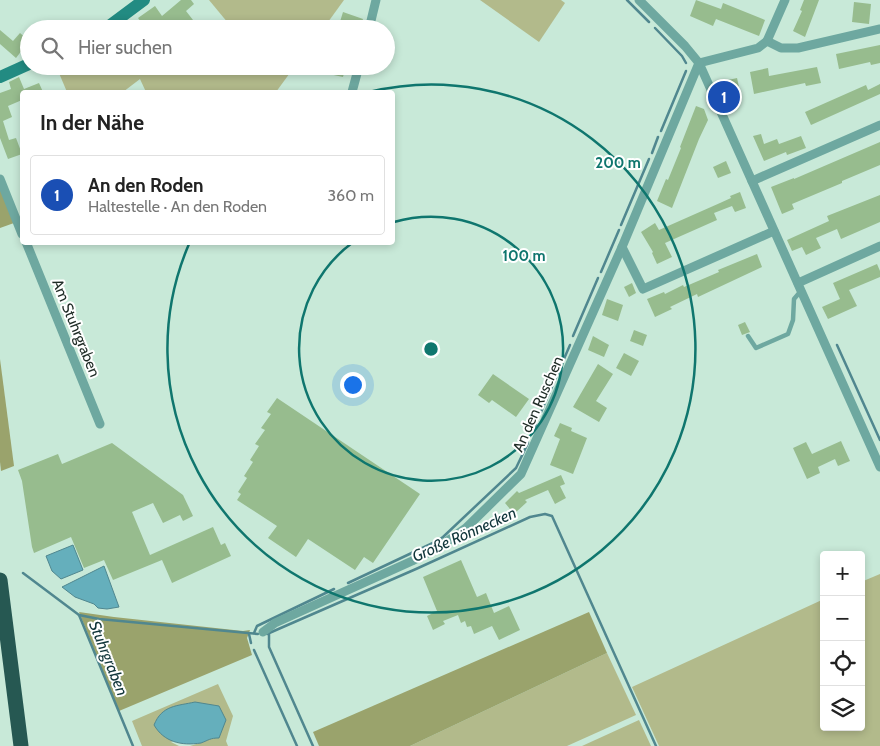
<!DOCTYPE html>
<html lang="de">
<head>
<meta charset="utf-8">
<style>
  :root { --surface:#fff; --page:#f2f2f2; --text:#222; --muted:#767676; --line:#e0e0e0; --accent:#d93025 }
  body { margin:0; font-family:Cabin,sans-serif; background:var(--page); color:var(--text) }
  .controls { position:absolute; right:15px; bottom:15px; display:grid; overflow:hidden; border-radius:5px; box-shadow:0 2px 8px #0003 }
  .controls button { width:45px; height:45px; display:grid; place-items:center; padding:0; border:0; border-bottom:1px solid var(--line); background:var(--surface); color:var(--text); font:25px sans-serif }
  .you { position:absolute; left:352px; top:384px; width:18px; height:18px; margin:-12px; border:4px solid #fff; border-radius:50%; background:#1a73e8; box-shadow:0 0 0 8px #1a73e833 }
  .badge { display:grid; place-items:center; width:32px; height:32px; border-radius:50%; background:var(--accent); color:#fff; font-size:16px; font-weight:700 }
  .pin { position:absolute; translate:-50% -50%; border:2px solid #fff; box-shadow:0 1px 5px #0006 }
  .list { margin:0; padding:0; list-style:none }
  h2 { display:flex; justify-content:space-between; align-items:center; height:65px; margin:0; padding:0 20px; font-size:21px }
  h2 small { font-size:16px; font-weight:400; color:var(--muted) }
  .list li { display:grid; grid-template-columns:32px 1fr auto; gap:15px; align-items:center; box-sizing:border-box; height:80px; margin:0 10px 10px; padding:0 10px; border:1px solid var(--line); border-radius:5px }
  .list b { display:block; font-size:19px; white-space:nowrap }
  .list p { margin:0; font-size:16px; white-space:nowrap; color:var(--muted) }
  .list em { font-size:16px; font-style:normal; color:var(--muted) }
  .icon { flex:none; width:28px; height:28px; fill:none; stroke:currentColor; stroke-width:2; stroke-linecap:round; stroke-linejoin:round }
  .map { position:relative; flex:none; width:880px; height:746px; overflow:hidden }
  .search { position:absolute; background:var(--surface); box-shadow:0 2px 8px #0003; left:20px; top:20px; width:375px; height:55px; display:flex; align-items:center; gap:12px; box-sizing:border-box; padding:0 18px; border-radius:28px; color:var(--muted); font-size:19px }
  .panel { position:absolute; background:var(--surface); box-shadow:0 2px 8px #0003; left:20px; top:90px; width:375px; height:155px; border-radius:5px }
  .map>svg:first-child { display:block }
</style>
</head>
<body>
<div class="map">
<svg width="880" height="746" viewBox="0 0 880 746">
  <rect width="100%" height="100%" fill="#c8e9d8"/>
  <g fill="#b2ba8b">
    <path d="M209,0H344L323,29H233Z"/>
    <path d="M480,0H561L565,3L539,42Z"/>
    <path d="M56,66H295L276,92H146L140,79L123,92H67Z"/>
    <path d="M880,574V746H659L632,687L824,599V727H861V582Z"/>
    <path d="M607,653L636,715L567,746H410Z"/>
    <path d="M218,684L233,716L226,741L228,746H190L203,742L226,720L171,742L179,746H142L132,721Z"/>
    <path d="M639,720L651,746H582Z"/>
  </g>
  <g fill="#9aa36c">
    <path d="M0,188L14,223L0,228Z"/>
    <path d="M0,359L14,466L1,471L0,462Z"/>
    <path d="M79,612L114,617L243,631L250,630L247,638L252,655L119,711Z"/>
    <path d="M589,612L607,653L410,746H319L313,732Z"/>
  </g>
  <g fill="#65afbc" stroke="#50878f">
    <path d="M73,545L83,570L61,579L52,571L46,556Z"/>
    <path d="M104,566L119,607L107,609L98,608L94,604L75,597L62,587Z"/>
    <path d="M195,702L219,706L226,720L219,738C210,738 209,740 201,743C181,746 164,742 154,725C162,705 177,706 195,702Z"/>
  </g>
  <g fill="none" stroke-linecap="round" stroke-linejoin="round">
    <g stroke="#50878f" stroke-width="2.5">
      <path d="M627,0L649,22"/>
      <path d="M655,28L682,56L686,63"/>
      <path d="M661,131L686,71"/>
      <path d="M652,153L658,137"/>
      <path d="M621,225L649,159"/>
      <path d="M601,272L619,230"/>
      <path d="M573,336L598,278"/>
      <path d="M837,345L880,440"/>
      <path d="M541,412L570,345"/>
      <path d="M532,434L536,424"/>
      <path d="M23,573L79,615L133,746"/>
      <path d="M348,583L435,542L443,537L516,468L528,443"/>
      <path d="M79,615L99,619L258,634"/>
      <path d="M254,633L257,626L334,589"/>
      <path d="M249,634L251,643"/>
      <path d="M267,634L416,569L530,517L545,514L552,516L656,746"/>
      <path d="M269,634V647L313,746"/>
      <path d="M254,650L297,746"/>
    </g>
  </g>
  <g fill="#97bc8e">
    <path d="M181,0H191L194,4L186,11L200,29H178L171,21L160,29H146L138,18L155,6L162,16Z"/>
    <path d="M696,0L721,9L723,3L765,20L759,36L716,19L713,26L690,16Z"/>
    <path d="M804,0H819L805,37L793,31L802,11L800,10Z"/>
    <path d="M854,2L871,4L869,24L852,22Z"/>
    <path d="M343,12L363,19L360,29H343L344,27L339,25Z"/>
    <path d="M0,30L13,41L20,33L29,41L16,58L0,44Z"/>
    <path d="M880,45V63L871,65L870,62L839,69L836,54Z"/>
    <path d="M331,66H346L343,77L329,74Z"/>
    <path d="M817,67L821,83L806,86L805,83L754,94L750,72L768,68L769,76Z"/>
    <path d="M19,77L24,89L39,83L43,92H22V100L8,106L12,117L3,121L9,140L16,138L22,154L8,159L0,138V93L11,89L9,82Z"/>
    <path d="M737,78L741,96L728,99L724,81Z"/>
    <path d="M880,84V94L811,125L805,112L866,85L868,90Z"/>
    <path d="M696,106L704,109L708,120L699,139L672,208L657,201L666,179L668,180L681,148L680,147Z"/>
    <path d="M761,134L764,144L777,139L779,144L801,136L806,148L787,155L786,152L764,161L753,136Z"/>
    <path d="M880,142V165L842,181V183L792,204L794,209L782,214L771,187L794,178V179Z"/>
    <path d="M726,161L731,173L718,178L713,167Z"/>
    <path d="M740,192L746,208L735,212L732,206L714,213L717,220L665,243L672,257L657,264L652,253L653,252L641,232L655,223L659,230L720,203L731,198L730,196Z"/>
    <path d="M880,195V222L841,239L837,229L816,238L821,248L806,255L802,247L792,251L787,240L829,221L827,216Z"/>
    <path d="M757,254L762,267L698,297L697,294L670,307L672,309L655,317L647,299L664,292L665,294L683,285L684,287L719,272L718,270Z"/>
    <path d="M877,264L880,271V277L849,290L857,306L828,319L822,307L840,299L833,283Z"/>
    <path d="M632,283L636,293L629,297L624,287Z"/>
    <path d="M607,299L623,305L618,321L602,315Z"/>
    <path d="M745,322L750,332L742,335L738,325Z"/>
    <path d="M634,330L647,335L643,346L630,341Z"/>
    <path d="M593,336L609,345L604,357L588,350Z"/>
    <path d="M624,353L639,361L631,376L616,368Z"/>
    <path d="M598,364L613,374L596,401L607,408L599,422L573,407Z"/>
    <path d="M493,374L529,399L516,417L492,400L489,403L478,395Z"/>
    <path d="M277,398L420,494L373,563L364,557L355,570L308,539L296,557L268,538L277,526L237,500L241,494L238,492L247,478L244,476L253,462L250,460L259,446L255,444L265,430L261,428L271,414L267,412Z"/>
    <path d="M560,423L572,428L571,431L587,438L573,474L550,465L560,439L554,436Z"/>
    <path d="M841,441L850,461L838,466L835,459L818,467L820,473L807,479L793,448L806,442L812,454Z"/>
    <path d="M112,443L183,495L193,516L183,521L180,515L163,523L153,503L132,512L150,555L213,527L221,545L225,543L231,556L172,583L162,560L113,580L104,560L84,568L71,537L34,553L32,547L22,481L18,470L58,454L62,464Z"/>
    <path d="M561,475L565,484L560,486L566,498L555,504L548,490L525,500L527,502L514,514L505,503L517,491L519,493Z"/>
    <path d="M461,560L477,597L486,593L494,613L509,606L520,630L499,640L492,626L474,634L471,626L467,627L465,621L461,623L458,615L443,621L445,624L433,630L427,616L437,611L423,577Z"/>
  </g>
  <g fill="none" stroke-linecap="round" stroke-linejoin="round">
    <path stroke="#6ea8a0" stroke-width="4.5" d="M748,336L756,348L788,334L793,320L794,299L800,292"/>
    <g stroke="#6ea8a0" stroke-width="9">
      <path d="M639,0L685,46L699,63L880,467"/>
      <path d="M369,29L376,0"/>
      <path d="M767,41L781,48H798L880,29"/>
      <path d="M699,63L758,48L767,41L785,0"/>
      <path d="M352,92L359,66"/>
      <path d="M0,179L22,234"/>
      <path d="M752,181L880,125"/>
      <path d="M26,242L100,424"/>
      <path d="M622,247L643,289L774,231"/>
      <path d="M798,283L880,246"/>
      <path d="M263,632L275,623L412,561L439,547L466,528L521,474L622,247L699,63"/>
    </g>
    <g stroke="#228b82" stroke-width="12">
      <path d="M105,29L144,0"/>
      <path d="M0,77L29,64"/>
    </g>
    <path stroke="#265852" stroke-width="15" d="M0,580L21,746"/>
  </g>
  <g fill="none" stroke="#0f766e" stroke-width="2.5">
    <path d="M394 222A132 132 0 1 1 352 243"/>
    <path d="M369 92A264 264 0 1 1 189 244"/>
  </g>
  <g text-anchor="middle" stroke-width="4" stroke-linejoin="round" paint-order="stroke">
    <g font-size="15" fill="#1e2b25" stroke="#fff">
      <text transform="translate(76 328) rotate(68)" y="5">Am Stuhrgraben</text>
      <text transform="translate(538 404) rotate(-66)" y="5">An den Ruschen</text>
    </g>
    <g font-size="16" font-style="italic" fill="#10353a" stroke="#fff">
      <text transform="translate(464 534) rotate(-24)" y="6">Große Rönnecken</text>
      <text transform="translate(109 658) rotate(68)" y="6">Stuhrgraben</text>
    </g>
  </g>
  <circle cx="431" cy="349" r="8" fill="#0f766e" stroke="#fff" stroke-width="2.5"/>
  <g font-size="15" text-anchor="middle" font-weight="bold" fill="#0f766e" stroke="#fff" stroke-width="4" stroke-linejoin="round" paint-order="stroke">
    <text x="618" y="168">200 m</text>
    <text x="524" y="261">100 m</text>
  </g>
</svg>
<div class="controls">
<button>+</button>
<button>−</button>
<button><svg class="icon" aria-label="locate" viewBox="0 0 24 24"><circle cx="12" cy="12" r="6"/><path d="M12 2v4M12 18v4M2 12h4M18 12h4"/></svg></button>
<button><svg class="icon" aria-label="layers" viewBox="0 0 24 24"><path d="M12 4l9 5-9 5-9-5zM3 14l9 5 9-5"/></svg></button>
</div>
<div class="you"></div>
<div class="pin badge" style="left:724px;top:97px;background:#1a4fb4">1</div>
<div class="search"><svg class="icon" aria-label="search" viewBox="0 0 24 24"><circle cx="10" cy="10" r="6"/><path d="M15 15l6 6"/></svg>Hier suchen</div>
<section class="panel">
<h2>In der Nähe<small></small></h2>
<ul class="list">
<li><span class="badge" style="background:#1a4fb4">1</span><div><b>An den Roden</b><p>Haltestelle · An den Roden</p></div><em>360 m</em></li>
</ul>
</section>
</div>
</body>
</html>
